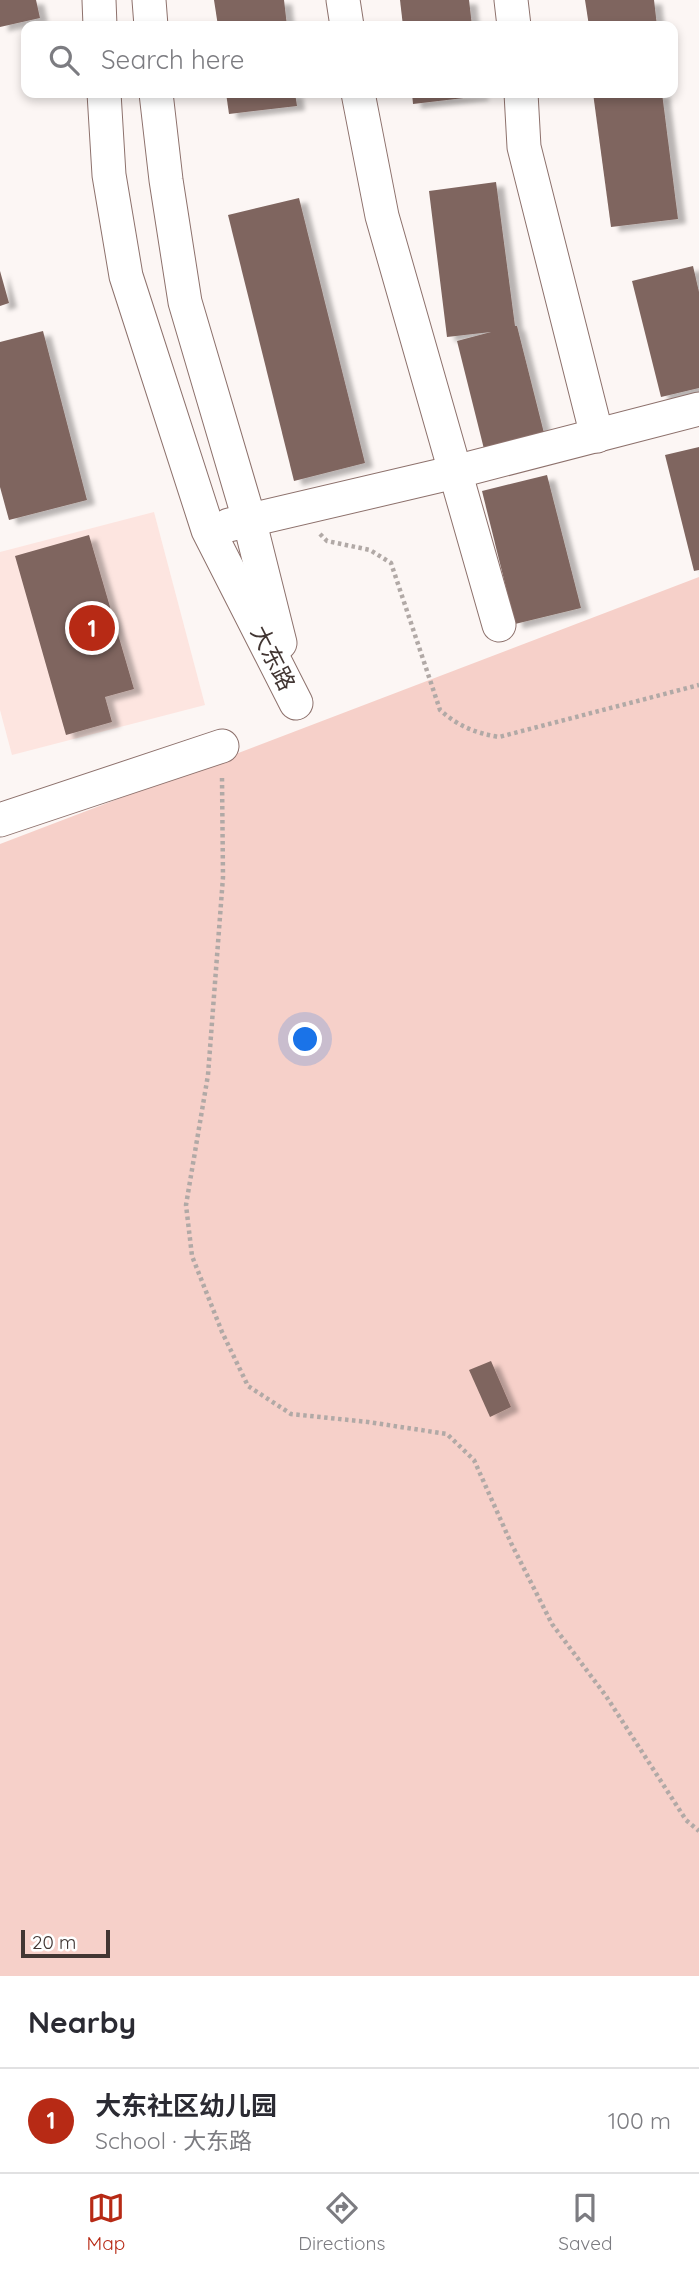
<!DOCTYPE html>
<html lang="en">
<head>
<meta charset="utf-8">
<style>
  :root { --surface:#fff; --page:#f7f7f7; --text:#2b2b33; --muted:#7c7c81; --line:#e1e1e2; --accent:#b72a15 }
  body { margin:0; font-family:Quicksand,"Noto Sans SC",sans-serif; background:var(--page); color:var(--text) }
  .scale { position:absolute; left:21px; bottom:18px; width:89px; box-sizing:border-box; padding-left:7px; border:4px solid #423633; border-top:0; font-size:19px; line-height:24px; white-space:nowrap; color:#423633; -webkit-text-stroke:5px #fff; paint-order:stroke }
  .you { position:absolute; left:306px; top:1040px; width:24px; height:24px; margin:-18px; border:5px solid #fff; border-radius:50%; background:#1a73e8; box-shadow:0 0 0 10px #1a73e833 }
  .badge { display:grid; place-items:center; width:46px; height:46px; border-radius:50%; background:var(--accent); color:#fff; font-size:23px; font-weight:700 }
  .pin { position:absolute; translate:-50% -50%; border:4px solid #fff; box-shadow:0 2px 7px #0006 }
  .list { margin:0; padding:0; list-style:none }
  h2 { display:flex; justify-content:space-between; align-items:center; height:91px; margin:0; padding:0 28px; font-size:30px }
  h2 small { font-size:23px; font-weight:400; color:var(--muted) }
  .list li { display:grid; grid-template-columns:46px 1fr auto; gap:21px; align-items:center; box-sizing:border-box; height:105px; padding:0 28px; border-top:2px solid var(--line) }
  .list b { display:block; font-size:26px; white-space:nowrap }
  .list p { margin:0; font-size:23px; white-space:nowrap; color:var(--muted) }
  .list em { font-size:23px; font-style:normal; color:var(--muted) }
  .icon { flex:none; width:38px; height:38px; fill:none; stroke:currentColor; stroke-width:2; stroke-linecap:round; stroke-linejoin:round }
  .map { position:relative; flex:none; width:699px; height:1976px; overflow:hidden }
  .search { position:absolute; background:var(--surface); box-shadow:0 4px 10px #0003; left:21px; right:21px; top:21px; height:77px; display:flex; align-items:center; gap:18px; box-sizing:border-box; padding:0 24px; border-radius:14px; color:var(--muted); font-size:26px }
  .sheet { height:196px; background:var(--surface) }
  nav { display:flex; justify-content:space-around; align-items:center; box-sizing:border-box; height:98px; border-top:2px solid var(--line); background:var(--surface); font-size:19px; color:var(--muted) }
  nav a { display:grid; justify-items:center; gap:4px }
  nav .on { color:var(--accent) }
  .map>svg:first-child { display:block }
</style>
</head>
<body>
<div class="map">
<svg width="699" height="1976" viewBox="0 0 699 1976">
  <defs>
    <filter id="shadow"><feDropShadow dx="8" dy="4.5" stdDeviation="2" flood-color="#0004"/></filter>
  </defs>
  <rect width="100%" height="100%" fill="#fcf6f4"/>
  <path fill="#fde5e0" d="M154,512L205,705L12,755L0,710V552Z"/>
  <path fill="#f6d0c9" d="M699,577V1976H0V844Z"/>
  <g fill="#7f655f" filter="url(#shadow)">
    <path d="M0,0H36L40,18L0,27Z"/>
    <path d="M214,0H284L287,26H218Z"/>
    <path d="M400,0H469L472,26H403Z"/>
    <path d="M585,0H654L657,26H589Z"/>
    <path d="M226,93H295L297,106L229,114Z"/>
    <path d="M412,93H480L481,96L413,104Z"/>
    <path d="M593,93H662L678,219L611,227Z"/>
    <path d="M496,182L515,326H517L546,441L486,457L457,341L491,332L447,337L429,191Z"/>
    <path d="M299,198L365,463L294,481L228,215Z"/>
    <path d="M693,266L699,292V388L661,397L632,281Z"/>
    <path d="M0,271L9,303L0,306Z"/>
    <path d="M43,331L87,500L9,520L0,487V342Z"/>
    <path d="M699,447V570L694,571L665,455Z"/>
    <path d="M547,475L581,608L515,624L482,491Z"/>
    <path d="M89,535L134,689L105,697L112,722L66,735L15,556Z"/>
    <path d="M491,1361L511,1407L490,1417L469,1370Z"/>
  </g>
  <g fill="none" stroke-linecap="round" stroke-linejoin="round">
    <g stroke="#8d716c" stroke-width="35">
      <g id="minor">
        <path d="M99,0L100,26"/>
        <path d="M149,0L151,26"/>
        <path d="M343,0L347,26"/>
        <path d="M511,0L514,26"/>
        <path d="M104,93L109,175L126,276L208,530L296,703"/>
        <path d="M156,93L166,180L185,302L249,519L280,643"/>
        <path d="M358,93L382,216L499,625"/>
        <path d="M521,93L524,147L597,436"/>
        <path d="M229,525L455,472L699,409"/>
        <path d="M0,820L222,746"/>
      </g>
    </g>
    <g stroke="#b1a9a6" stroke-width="4.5" stroke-dasharray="3.5 3.5" stroke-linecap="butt">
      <path d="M320,534L327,541L370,550L391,563L440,710C458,726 475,733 499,737L699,685"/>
      <path d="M222,778L223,877L208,1075L186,1205L192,1256L222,1332L248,1386L291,1414L368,1422L447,1434L474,1460L511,1543L552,1624L606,1696L686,1820L699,1831"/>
    </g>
    <use href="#minor" stroke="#fff" stroke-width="33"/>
  </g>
  <g text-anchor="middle" stroke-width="7" stroke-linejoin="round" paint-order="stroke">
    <g font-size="23" fill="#423633" stroke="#fff">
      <text transform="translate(273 658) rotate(63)" y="8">大东路</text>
    </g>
  </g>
</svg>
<div class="scale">20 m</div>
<div class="you"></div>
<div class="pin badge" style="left:92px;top:628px">1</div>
<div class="search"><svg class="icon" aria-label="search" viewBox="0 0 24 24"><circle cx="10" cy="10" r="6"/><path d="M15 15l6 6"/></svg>Search here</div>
</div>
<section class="sheet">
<h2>Nearby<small></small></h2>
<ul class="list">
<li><span class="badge">1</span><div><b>大东社区幼儿园</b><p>School · 大东路</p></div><em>100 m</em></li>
</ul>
</section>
<nav>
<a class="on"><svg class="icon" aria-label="map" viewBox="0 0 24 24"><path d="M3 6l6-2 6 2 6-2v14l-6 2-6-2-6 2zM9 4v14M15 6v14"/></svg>Map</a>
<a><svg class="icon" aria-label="directions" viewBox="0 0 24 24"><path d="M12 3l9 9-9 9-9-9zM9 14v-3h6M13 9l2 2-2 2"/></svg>Directions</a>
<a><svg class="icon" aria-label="saved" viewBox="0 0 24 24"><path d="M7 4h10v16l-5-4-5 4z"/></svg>Saved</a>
</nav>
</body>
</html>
